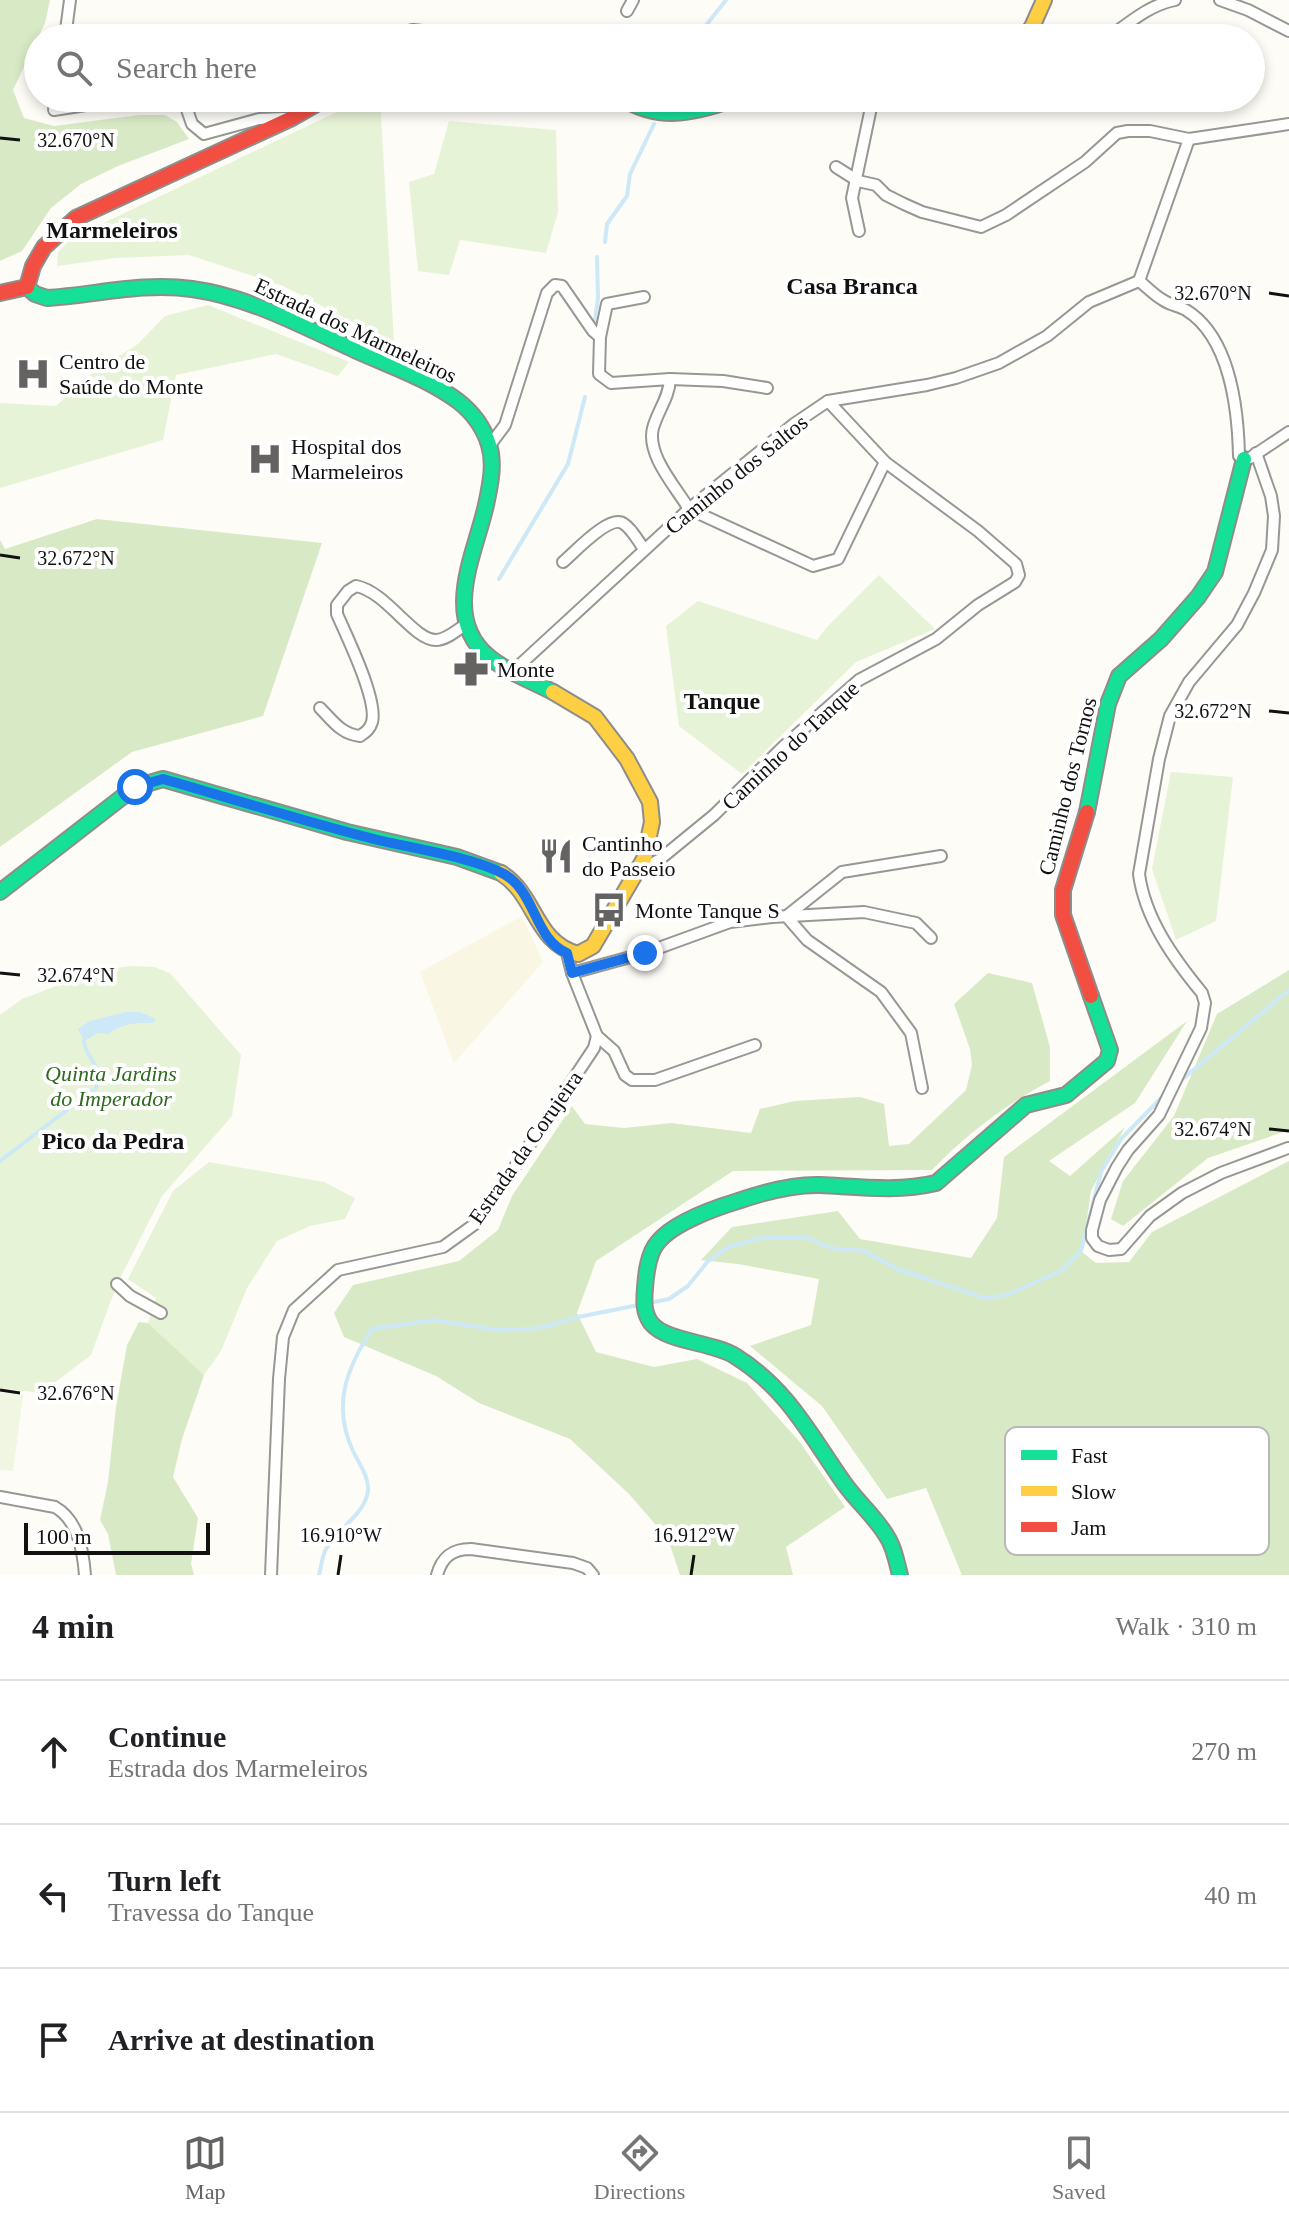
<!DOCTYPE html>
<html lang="en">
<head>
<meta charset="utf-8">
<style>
  :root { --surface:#fff; --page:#f6f6f6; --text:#202124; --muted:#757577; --line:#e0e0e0; --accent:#646362 }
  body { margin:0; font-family:Georgia,serif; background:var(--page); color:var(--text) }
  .scale { position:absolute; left:24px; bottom:20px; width:186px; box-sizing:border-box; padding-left:8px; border:4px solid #111; border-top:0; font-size:22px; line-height:28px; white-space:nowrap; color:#111; -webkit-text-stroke:6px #fff; paint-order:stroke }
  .stop { position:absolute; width:24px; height:24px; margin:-18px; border:6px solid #1a73e8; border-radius:50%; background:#fff }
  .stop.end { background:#1a73e8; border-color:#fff; box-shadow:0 2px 8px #0008 }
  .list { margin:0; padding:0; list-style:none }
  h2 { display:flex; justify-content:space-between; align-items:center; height:104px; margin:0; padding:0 32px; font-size:34px }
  h2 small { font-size:26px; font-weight:400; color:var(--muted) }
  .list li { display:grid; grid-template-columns:52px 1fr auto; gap:24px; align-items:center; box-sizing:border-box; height:144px; padding:0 32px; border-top:2px solid var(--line) }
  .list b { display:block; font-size:30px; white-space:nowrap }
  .list p { margin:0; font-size:26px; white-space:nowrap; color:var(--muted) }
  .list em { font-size:26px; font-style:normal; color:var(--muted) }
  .icon { flex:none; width:44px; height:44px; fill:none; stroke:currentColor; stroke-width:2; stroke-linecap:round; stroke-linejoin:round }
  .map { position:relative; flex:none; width:1289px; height:1575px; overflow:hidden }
  .search { position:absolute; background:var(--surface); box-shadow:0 4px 12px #0003; left:24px; right:24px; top:24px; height:88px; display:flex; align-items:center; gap:20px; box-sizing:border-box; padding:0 28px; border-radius:44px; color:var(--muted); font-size:30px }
  .sheet { height:536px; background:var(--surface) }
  nav { display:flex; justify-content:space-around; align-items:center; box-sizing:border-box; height:112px; border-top:2px solid var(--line); background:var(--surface); font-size:22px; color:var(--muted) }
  nav a { display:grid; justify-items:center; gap:4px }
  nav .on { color:var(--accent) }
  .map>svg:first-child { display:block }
</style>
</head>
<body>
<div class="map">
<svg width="1289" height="1575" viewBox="0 0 1289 1575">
  <rect width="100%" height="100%" fill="#fdfcf7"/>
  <path fill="#f9f7e4" d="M522,916L543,962L454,1063L420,972Z"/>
  <g fill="#e7f3d7">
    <path d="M355,98H380L394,343L283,286L189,255L116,258L57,266L58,252L72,238L341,110Z"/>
    <path d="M449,121L556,130L558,212L546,253L460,240L449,275L418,271L409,182L434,174Z"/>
    <path d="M208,305L349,362L338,376L276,354L176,375L163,440L0,488V403L56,406L90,375L138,344L165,316Z"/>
    <path d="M879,575L935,629L856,662L742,774L679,726L666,626L698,601L817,640L826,628Z"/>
    <path d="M1171,772L1233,777L1216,921L1176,940L1152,869Z"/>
    <path d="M133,966L154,967L170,973L241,1055L232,1116L162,1196L117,1284L91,1355L41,1393L0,1388V1015L22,999L98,970Z"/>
    <path d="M209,1162L324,1182L355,1198L345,1219L310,1226L277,1241L247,1288L221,1351L204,1375L148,1323L156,1298L128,1279L173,1191Z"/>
  </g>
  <g fill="#d8eac5">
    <path d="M0,0H50L45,23L13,90L24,118L54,126L139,115H165L177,122L189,139L118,166L81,184L51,208L22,251L0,261Z"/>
    <path d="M97,519L322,543L263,716L132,752L0,847V540L5,549Z"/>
    <path d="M1289,970V1130L1208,1158L1123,1226L1111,1219L1123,1181L1174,1116L1217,1014Z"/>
    <path d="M988,973L1032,983L1050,1047V1081C1007,1104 966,1134 932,1170L733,1171L596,1261L577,1313L596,1352L654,1367L697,1359L747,1383L799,1441L845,1507L786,1547L793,1575H680L668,1539L629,1494L570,1439L479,1403L436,1376L344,1337L334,1313L353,1285L459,1261L498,1230L512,1196L572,1106L585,1124L624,1128L671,1123L751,1133L760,1109L795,1101L860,1097L884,1104L889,1146L909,1144L966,1090L972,1065L970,1049L954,1004Z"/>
    <path d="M1187,1021L1135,1103L1049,1161L1070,1176L1125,1127L1091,1191L1082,1252L1096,1263L1129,1262L1152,1232L1289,1161V1575H962L926,1488L887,1499L822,1406L750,1346L811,1325L819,1279L738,1264L701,1260L732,1227L838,1211L860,1239L971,1258L997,1218L1004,1157Z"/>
    <path d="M139,1322L148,1323L204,1375L182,1439L173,1477L198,1518L191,1564L194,1575H116L108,1534L100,1520L108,1482L116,1407L127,1345Z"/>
  </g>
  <path fill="#f0f6e1" d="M0,1392L23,1395L13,1471L0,1470Z"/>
  <path fill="#cde8f7" d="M126,1012H140L156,1019L153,1023C135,1023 123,1023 108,1034L98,1033L84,1041L78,1029L90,1021Z"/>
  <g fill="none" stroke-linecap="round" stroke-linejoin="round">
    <g stroke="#cde8f7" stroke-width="4">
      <path d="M696,38L726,0"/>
      <path d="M665,99V98"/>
      <path d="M605,242L607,224L627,196L630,174L654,124"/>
      <path d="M595,320L598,298L597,257"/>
      <path d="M499,579L568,464L585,397"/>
      <path d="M1179,1082L1289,990"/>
      <path d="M0,1161L96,1088C105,1065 85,1059 84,1041"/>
      <path d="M319,1575C321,1567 322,1558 325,1551C335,1530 365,1515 368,1491C369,1476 359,1464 353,1451C332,1406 346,1369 372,1329L434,1320L497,1330L540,1328L578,1317L669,1299L688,1286L708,1261L728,1247L761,1238H808L831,1248L865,1251L897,1269L985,1298L1007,1295L1061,1271L1081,1251L1101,1172L1121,1139L1166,1093"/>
    </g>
    <g stroke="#979795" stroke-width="14">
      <g id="street">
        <path d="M1220,0L1248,10L1289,31"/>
        <path d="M627,11L633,0"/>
        <path d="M65,38L70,0"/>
        <path d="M1108,38C1129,23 1149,5 1175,0"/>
        <path d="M56,98L54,110L130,98"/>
        <path d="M183,98L192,124L204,134L259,119L285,118"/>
        <path d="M836,167L858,181L876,185L886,195L904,204L922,212L981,227L1006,215L1085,162L1117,133L1128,131H1150L1189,139L1289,124"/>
        <path d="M859,231L852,198L873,98"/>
        <path d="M1139,281L1189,139"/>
        <path d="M644,297L607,304L600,337L599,374L611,383L670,379C669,398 658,410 653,428C646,455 676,487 689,509"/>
        <path d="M670,379L723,381L767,388"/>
        <path d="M490,445L505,425L547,293L555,285L562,286L593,331L600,337"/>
        <path d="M1256,453L1271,496L1274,516L1272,550L1254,593L1237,625L1189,682L1170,716L1159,759L1139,874C1145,919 1174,959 1202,993L1205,1003L1201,1028L1159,1115L1128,1150L1117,1167L1100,1200L1092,1230V1238L1098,1246L1109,1250L1121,1249L1150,1216L1182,1193L1221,1173L1288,1148"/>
        <path d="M689,509L813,566L838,559L885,462"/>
        <path d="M563,562C574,553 610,513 624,524C632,529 638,541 644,549"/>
        <path d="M512,672L689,509L794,424L828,401L927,385L956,378L999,363L1047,336L1089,302L1139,281C1147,287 1154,295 1163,300C1170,305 1179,306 1186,310C1230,337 1238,409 1239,456L1244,459L1250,458L1289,432"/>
        <path d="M320,708C333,721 341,734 360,736C366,732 370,729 372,722C378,700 347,637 337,614V605L348,591L356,586C387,592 413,640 436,640C446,640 457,630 465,625"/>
        <path d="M638,871L659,860L714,815L784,746L859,680L936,639L978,605L1015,582L1019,575L1016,564L978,531L885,462L828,401"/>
        <path d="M788,915L842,872L941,856"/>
        <path d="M787,917L807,940L881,992L911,1033L922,1088"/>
        <path d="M567,953L572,973L597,1036L614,1051L625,1075L632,1080H655L755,1045"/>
        <path d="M572,973L645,953L730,922L772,917L864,912L916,923L931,938"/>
        <path d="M117,1284L130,1296L161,1313"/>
        <path d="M0,1497L55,1507C78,1520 83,1550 85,1575"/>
        <path d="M271,1575L279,1379L283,1337L294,1310L338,1270L443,1247L479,1221L594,1048L597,1036"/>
        <path d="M437,1575C442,1557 452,1549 471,1549L573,1563L587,1568L593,1575"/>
      </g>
    </g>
    <g stroke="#8e8d8b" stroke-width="18">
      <g id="fast">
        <path d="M622,98C662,123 696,112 738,98"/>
        <path d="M27,287L35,294L47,298C95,295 144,282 192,289C250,297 302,326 355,350C390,366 427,378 458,401C472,412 484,428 489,445C495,464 490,486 486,505C475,554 441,618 489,657C507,672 532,681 553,692"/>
        <path d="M1087,812L1108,704L1119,676L1161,639L1198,597L1215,572L1244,459"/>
        <path d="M0,892L121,798L139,786L163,779L347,832L457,857L501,873"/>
        <path d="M900,1575C897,1564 895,1551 889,1540C878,1519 858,1503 844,1483C810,1435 788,1389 735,1356C713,1342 666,1342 651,1323C643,1312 644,1300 645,1288C646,1274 648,1253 658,1242C673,1223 715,1208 738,1201C764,1192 794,1184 821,1185C860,1187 898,1192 936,1183L1026,1105L1066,1095L1107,1061L1110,1050L1091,996"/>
      </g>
    </g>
    <g stroke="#8e8d8b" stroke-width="18">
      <g id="slow">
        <path d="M392,38L413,32L466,38"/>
        <path d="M1023,38L1032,27L1044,0"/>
        <path d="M501,873C537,896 534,942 578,954L593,946L644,859L652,822L650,802L627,759L595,717L553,692"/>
      </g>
    </g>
    <g stroke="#8e8d8b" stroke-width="18">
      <g id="jam">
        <path d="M27,287L33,266L44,247L76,218L292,118L327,98"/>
        <path d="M0,293L27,287"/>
        <path d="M1087,812L1063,890V915L1091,996"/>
      </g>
    </g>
    <use href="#street" stroke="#fffffe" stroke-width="10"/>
    <use href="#fast" stroke="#16e098" stroke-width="14"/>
    <use href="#slow" stroke="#ffcf43" stroke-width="14"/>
    <use href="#jam" stroke="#f24e42" stroke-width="14"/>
  </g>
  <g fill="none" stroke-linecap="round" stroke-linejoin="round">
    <path stroke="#1a73e8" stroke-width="10" d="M135,787L163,779C233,799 303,821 374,839C410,848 473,857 504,874C536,892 534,939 567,953L572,973L645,953"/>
  </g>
  <path fill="none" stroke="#111" stroke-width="3" d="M0,138L20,140M1269,293L1289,296M0,555L20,558M1269,711L1289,713M0,973L20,975M1269,1129L1289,1131M0,1390L20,1393M338,1575L341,1555M691,1575L694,1555"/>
  <defs>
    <g id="hospital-bare" transform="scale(2.76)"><path d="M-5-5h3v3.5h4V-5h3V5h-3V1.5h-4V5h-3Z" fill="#646362" stroke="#fff" stroke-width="2.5" paint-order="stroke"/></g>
    <g id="pharmacy-bare" transform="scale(2.76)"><path d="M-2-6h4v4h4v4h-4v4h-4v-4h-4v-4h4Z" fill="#646362" stroke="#fff" stroke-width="2.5" paint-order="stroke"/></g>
    <g id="restaurant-bare" transform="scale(2.76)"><path d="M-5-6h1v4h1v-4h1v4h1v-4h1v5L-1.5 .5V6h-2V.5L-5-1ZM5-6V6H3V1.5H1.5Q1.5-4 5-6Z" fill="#646362" stroke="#fff" stroke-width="2.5" paint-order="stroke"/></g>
    <g id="bus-bare" transform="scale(2.76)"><path d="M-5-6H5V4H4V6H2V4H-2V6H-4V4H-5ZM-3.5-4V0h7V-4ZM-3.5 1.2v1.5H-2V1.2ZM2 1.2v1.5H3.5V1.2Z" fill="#646362" stroke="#fff" stroke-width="2.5" paint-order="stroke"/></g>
  </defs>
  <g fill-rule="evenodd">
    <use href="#hospital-bare" x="33" y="374"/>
    <use href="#hospital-bare" x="265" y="459"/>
    <use href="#pharmacy-bare" x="471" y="669"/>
    <use href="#restaurant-bare" x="556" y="856"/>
    <use href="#bus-bare" x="609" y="910"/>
  </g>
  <g text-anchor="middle" stroke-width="8" stroke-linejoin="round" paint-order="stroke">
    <g font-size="22" fill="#111" stroke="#fff">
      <text transform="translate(356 330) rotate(25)" y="8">Estrada dos Marmeleiros</text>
      <text transform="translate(736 474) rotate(-39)" y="8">Caminho dos Saltos</text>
      <text transform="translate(790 745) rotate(-43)" y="8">Caminho do Tanque</text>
      <text transform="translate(1067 786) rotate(-76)" y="8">Caminho dos Tornos</text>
      <text transform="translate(525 1147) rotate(-55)" y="8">Estrada da Corujeira</text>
    </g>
    <g font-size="22" fill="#111" stroke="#fff" text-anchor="start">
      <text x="59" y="369">Centro de<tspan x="59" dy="25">Saúde do Monte</tspan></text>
      <text x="291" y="454">Hospital dos<tspan x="291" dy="25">Marmeleiros</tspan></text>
      <text x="497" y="677">Monte</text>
      <text x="582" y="851">Cantinho<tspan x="582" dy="25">do Passeio</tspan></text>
      <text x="635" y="918">Monte Tanque S</text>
    </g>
    <g font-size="22" font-style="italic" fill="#2f6b1f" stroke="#fff">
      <text x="111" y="1081">Quinta Jardins<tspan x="111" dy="25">do Imperador</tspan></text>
    </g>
    <g font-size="24" font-weight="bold" fill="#111" stroke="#fff">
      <text x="112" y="238">Marmeleiros</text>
      <text x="852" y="294">Casa Branca</text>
      <text x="722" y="709">Tanque</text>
      <text x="113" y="1149">Pico da Pedra</text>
    </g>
  </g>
  <rect x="1005" y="1427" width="264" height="128" rx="12" fill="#fff" stroke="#b8b8b8" stroke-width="2"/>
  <rect x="1021" y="1450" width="36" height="10" fill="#16e098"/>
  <rect x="1021" y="1486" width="36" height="10" fill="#ffcf43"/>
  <rect x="1021" y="1522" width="36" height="10" fill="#f24e42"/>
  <g font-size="22" fill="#111">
    <text x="1071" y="1463">Fast</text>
    <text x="1071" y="1499">Slow</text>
    <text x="1071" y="1535">Jam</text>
  </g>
  <g font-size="20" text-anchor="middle" fill="#111" stroke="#fff" stroke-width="8" stroke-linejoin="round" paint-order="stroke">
    <text x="76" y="147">32.670°N</text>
    <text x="1213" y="300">32.670°N</text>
    <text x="76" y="565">32.672°N</text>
    <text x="1213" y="718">32.672°N</text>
    <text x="76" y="982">32.674°N</text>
    <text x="1213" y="1136">32.674°N</text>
    <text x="76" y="1400">32.676°N</text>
    <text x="341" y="1542">16.910°W</text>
    <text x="694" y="1542">16.912°W</text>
  </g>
</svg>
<div class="scale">100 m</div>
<div class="stop" style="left:135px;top:787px"></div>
<div class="stop end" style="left:645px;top:953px"></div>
<div class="search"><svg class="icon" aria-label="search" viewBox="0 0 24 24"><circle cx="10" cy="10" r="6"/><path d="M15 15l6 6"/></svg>Search here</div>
</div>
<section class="sheet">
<h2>4 min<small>Walk · 310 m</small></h2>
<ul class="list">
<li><svg class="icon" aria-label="ahead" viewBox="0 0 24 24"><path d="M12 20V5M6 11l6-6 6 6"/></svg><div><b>Continue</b><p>Estrada dos Marmeleiros</p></div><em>270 m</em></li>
<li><svg class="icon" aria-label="left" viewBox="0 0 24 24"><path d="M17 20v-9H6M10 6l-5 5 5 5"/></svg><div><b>Turn left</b><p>Travessa do Tanque</p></div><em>40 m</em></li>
<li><svg class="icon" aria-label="arrive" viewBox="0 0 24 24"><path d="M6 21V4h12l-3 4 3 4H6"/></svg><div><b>Arrive at destination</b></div></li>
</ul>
</section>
<nav>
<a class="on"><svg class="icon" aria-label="map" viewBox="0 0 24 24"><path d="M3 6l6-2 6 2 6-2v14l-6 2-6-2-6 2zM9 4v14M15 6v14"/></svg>Map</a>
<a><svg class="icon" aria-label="directions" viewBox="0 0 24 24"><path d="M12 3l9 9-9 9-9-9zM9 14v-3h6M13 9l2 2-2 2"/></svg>Directions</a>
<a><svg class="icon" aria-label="saved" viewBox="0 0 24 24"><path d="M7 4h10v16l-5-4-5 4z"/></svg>Saved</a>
</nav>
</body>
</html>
